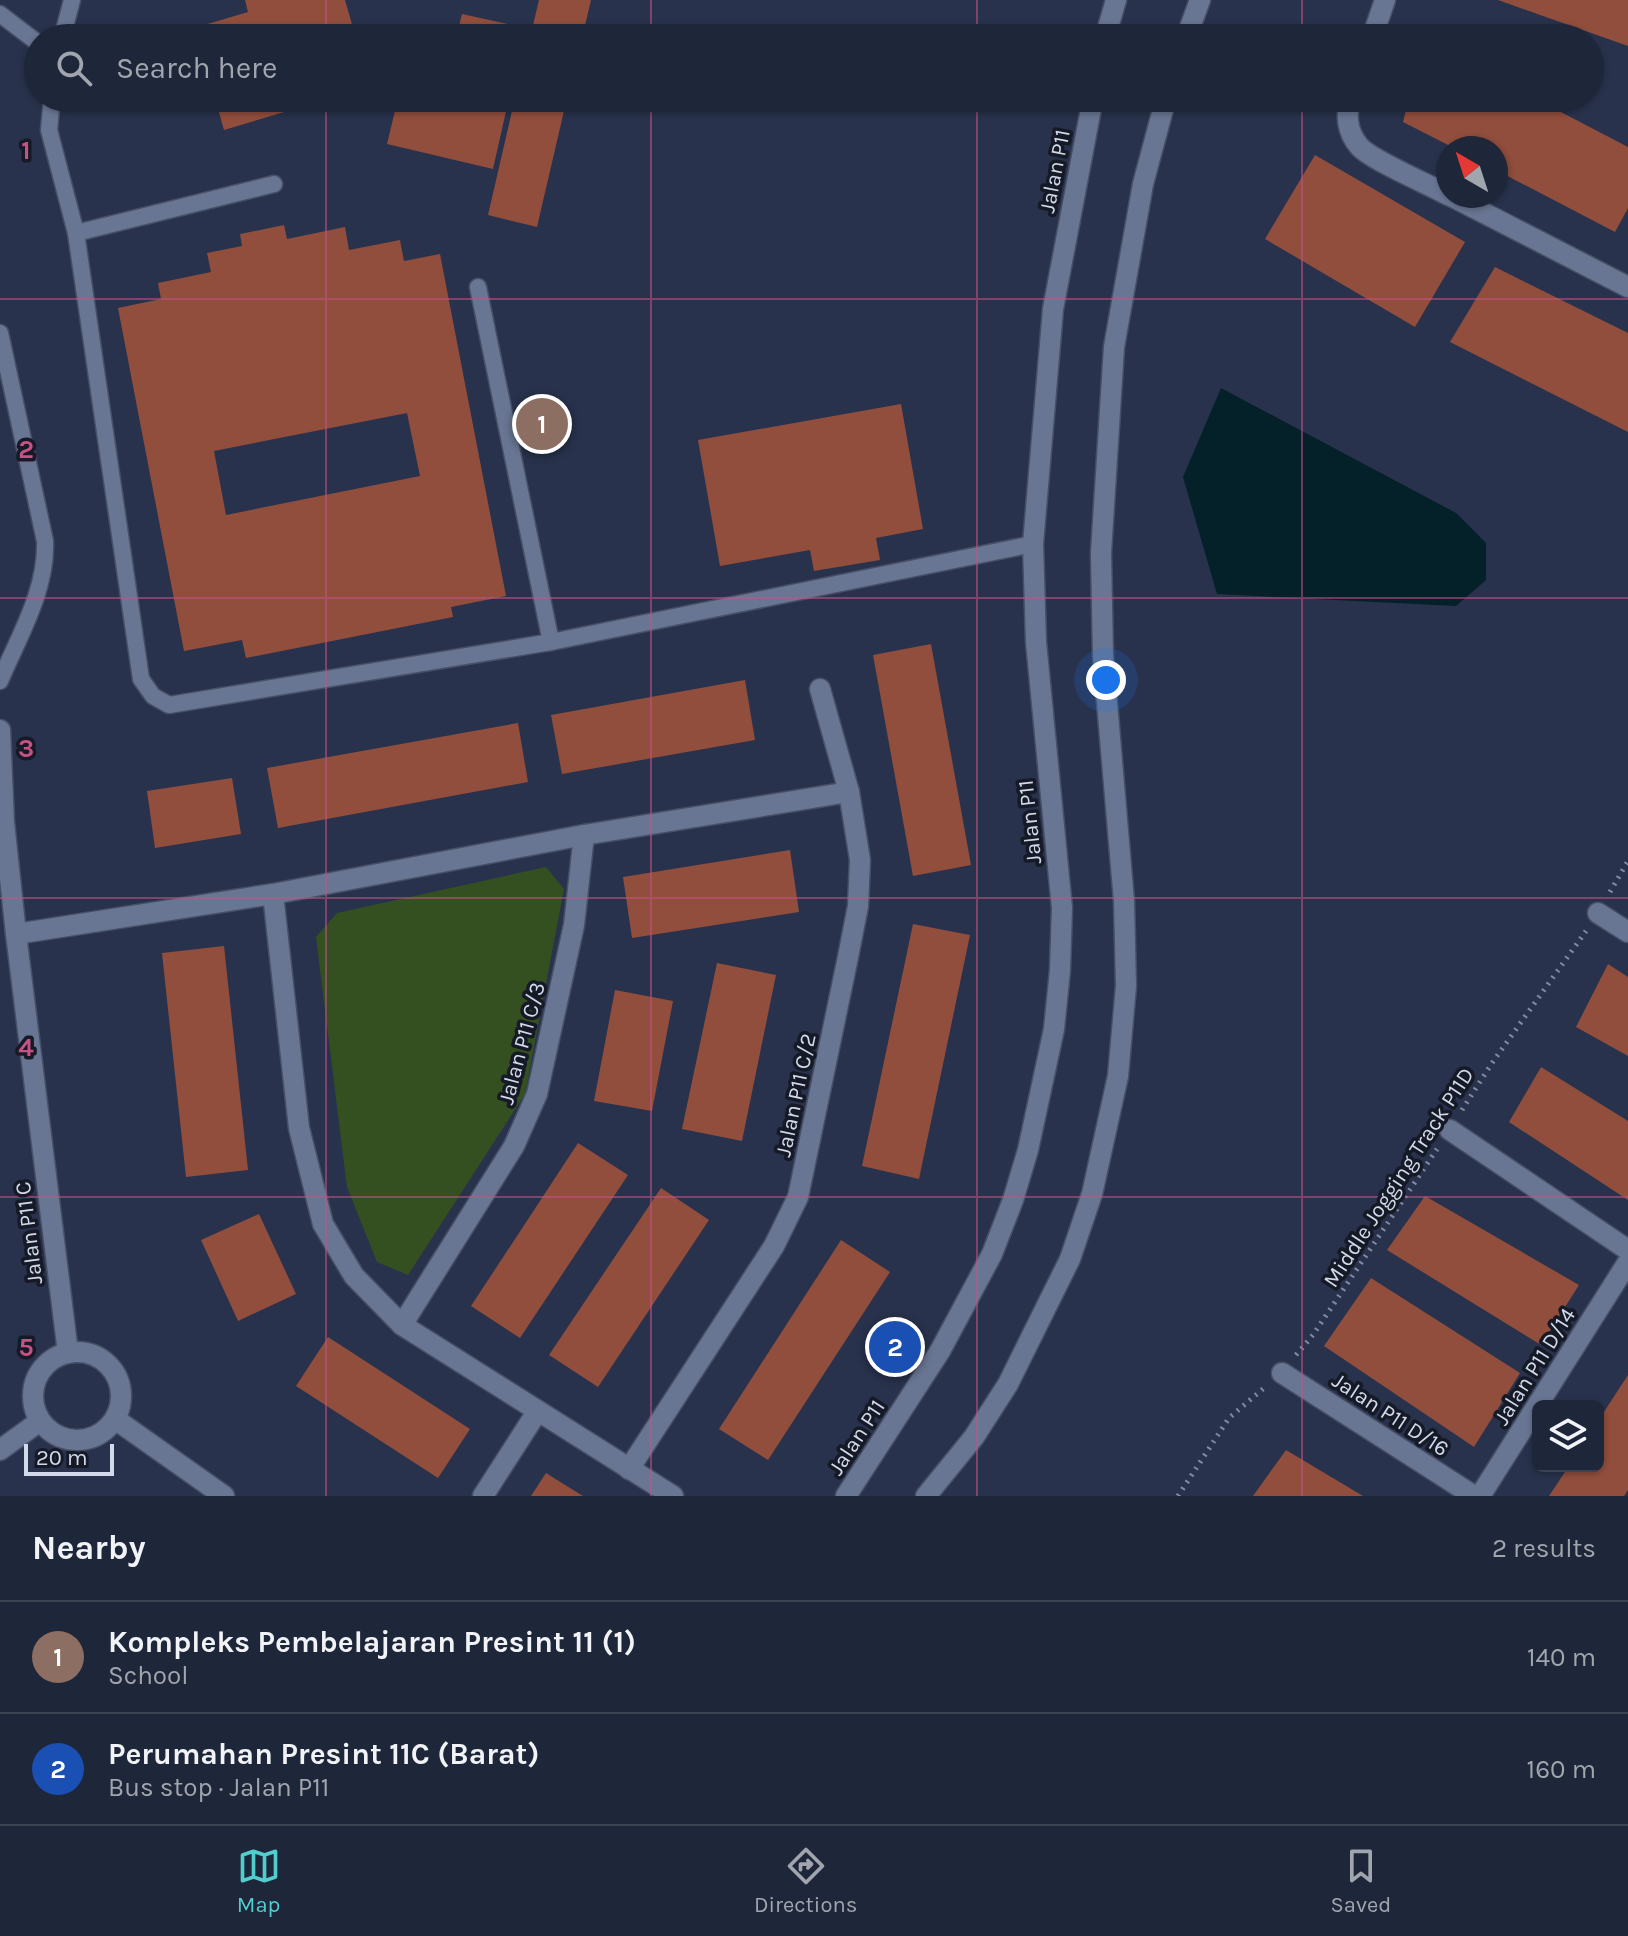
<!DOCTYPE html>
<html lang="en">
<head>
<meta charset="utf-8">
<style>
  :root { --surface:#1e2639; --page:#262e41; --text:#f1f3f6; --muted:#a1a5ae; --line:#3c4353; --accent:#52cdce }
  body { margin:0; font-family:Karla,sans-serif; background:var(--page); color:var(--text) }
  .controls { position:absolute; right:24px; bottom:24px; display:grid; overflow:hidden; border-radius:12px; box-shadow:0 2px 6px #0004 }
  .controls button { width:72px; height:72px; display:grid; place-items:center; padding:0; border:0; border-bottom:2px solid var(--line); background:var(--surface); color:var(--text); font:40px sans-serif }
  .compass { position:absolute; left:1436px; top:136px; width:72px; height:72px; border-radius:50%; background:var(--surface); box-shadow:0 2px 6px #0004; rotate:321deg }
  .scale { position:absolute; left:24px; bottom:20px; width:90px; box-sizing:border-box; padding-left:8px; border:4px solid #d2d9ea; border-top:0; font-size:22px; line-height:28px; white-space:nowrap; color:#d2d9ea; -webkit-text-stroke:6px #151a26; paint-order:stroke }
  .you { position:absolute; left:1106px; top:680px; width:28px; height:28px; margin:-20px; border:6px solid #fff; border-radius:50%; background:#1a73e8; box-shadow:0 0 0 12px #1a73e833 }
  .badge { display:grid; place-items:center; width:52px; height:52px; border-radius:50%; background:var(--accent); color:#fff; font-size:26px; font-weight:700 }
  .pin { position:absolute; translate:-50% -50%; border:4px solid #fff; box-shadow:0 2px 8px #0006 }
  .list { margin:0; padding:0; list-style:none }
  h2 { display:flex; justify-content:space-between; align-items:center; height:104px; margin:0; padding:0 32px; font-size:34px }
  h2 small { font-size:26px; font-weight:400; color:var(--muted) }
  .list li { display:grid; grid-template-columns:52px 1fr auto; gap:24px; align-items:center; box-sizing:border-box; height:112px; padding:0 32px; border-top:2px solid var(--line) }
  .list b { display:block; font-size:30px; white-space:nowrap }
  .list p { margin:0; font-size:26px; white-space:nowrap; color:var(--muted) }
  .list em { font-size:26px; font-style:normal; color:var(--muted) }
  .icon { flex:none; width:44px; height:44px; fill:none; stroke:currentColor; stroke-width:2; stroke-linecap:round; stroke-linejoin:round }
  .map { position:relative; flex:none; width:1628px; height:1496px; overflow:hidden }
  .search { position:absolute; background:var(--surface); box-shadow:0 2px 6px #0004; left:24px; right:24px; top:24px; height:88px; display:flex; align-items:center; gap:20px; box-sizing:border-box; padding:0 28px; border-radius:44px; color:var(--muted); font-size:30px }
  .sheet { height:328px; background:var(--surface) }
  nav { display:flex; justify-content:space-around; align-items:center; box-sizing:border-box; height:112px; border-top:2px solid var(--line); background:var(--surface); font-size:22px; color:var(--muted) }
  nav a { display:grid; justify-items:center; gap:4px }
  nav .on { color:var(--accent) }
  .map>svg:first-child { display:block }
</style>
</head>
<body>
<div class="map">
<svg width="1628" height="1496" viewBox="0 0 1628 1496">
  <rect width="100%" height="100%" fill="#28324c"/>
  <path fill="#355020" d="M546,867L564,889L525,1094L408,1275L377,1262L347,1187L316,937L337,913Z"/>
  <path fill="#042029" d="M1221,388L1456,513L1486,543V580L1456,606L1217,594L1183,477Z"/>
  <g fill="#914e3d" fill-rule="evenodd">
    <path d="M245,0H345L356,38H197L194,28L248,12Z"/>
    <path d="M539,0H591L582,38H530Z"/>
    <path d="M1498,0H1628V46Z"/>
    <path d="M462,14L526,28L524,38H456Z"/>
    <path d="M415,27L456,37V38H412Z"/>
    <path d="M206,98H327L328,99L224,130L216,102L208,105Z"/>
    <path d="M398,98H509L493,169L387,144Z"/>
    <path d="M515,98H567L537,227L488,215Z"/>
    <path d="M1409,98H1534L1628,147V208L1615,232L1496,170V148H1454L1403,122Z"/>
    <path d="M1315,155L1465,242L1415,327L1265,239Z"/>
    <path d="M284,225L287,239L345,227L349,250L400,240L404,261L440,254L506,596L451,607L453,617L246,658L242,640L184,651L118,308L161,299L158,283L211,272L207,253L242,246L240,234ZM407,413L420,476L226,515L214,451Z"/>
    <path d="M1495,267L1628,333V432L1450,342Z"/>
    <path d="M901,404L923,529L876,538L880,560L814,571L810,550L720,566L698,440Z"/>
    <path d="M931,644L971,865L913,876L873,655Z"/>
    <path d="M745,680L755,740L562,774L551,715Z"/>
    <path d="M518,723L528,782L278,828L267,768Z"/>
    <path d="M232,778L241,834L155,848L147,791Z"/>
    <path d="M790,850L799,912L632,938L623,877Z"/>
    <path d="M913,924L970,935L919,1179L862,1166Z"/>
    <path d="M224,946L248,1170L186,1177L162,953Z"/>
    <path d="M717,963L776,975L742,1141L682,1129Z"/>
    <path d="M1608,964L1628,977V1056L1576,1027Z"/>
    <path d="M615,990L673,1001L652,1111L594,1101Z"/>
    <path d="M1541,1067L1628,1121V1200L1509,1122Z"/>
    <path d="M578,1143L628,1175L520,1338L471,1306Z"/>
    <path d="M661,1188L709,1220L598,1387L549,1355Z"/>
    <path d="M1425,1196L1579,1285L1541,1345L1387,1250Z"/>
    <path d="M259,1214L296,1294L238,1321L201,1240Z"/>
    <path d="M841,1240L890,1272L768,1460L719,1429Z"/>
    <path d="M1371,1278L1520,1373L1474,1447L1324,1346Z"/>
    <path d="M328,1337L470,1429L438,1478L296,1386Z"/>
    <path d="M1628,1375V1490L1624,1496H1549L1569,1466H1598V1421Z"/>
    <path d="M1286,1450L1363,1496H1253Z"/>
    <path d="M546,1473L570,1488L583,1496H531Z"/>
  </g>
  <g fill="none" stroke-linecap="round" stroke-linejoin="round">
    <g stroke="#464f65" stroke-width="19">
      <g id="service">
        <path d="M0,14L38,43"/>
        <path d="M62,38L72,0"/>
        <path d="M52,98L49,130L76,233L141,679L153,696L169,705L551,642L1033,544"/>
        <path d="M76,233L274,184"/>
        <path d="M478,287L551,642"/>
        <path d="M0,333L45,541C47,590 19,636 0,681"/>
      </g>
    </g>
    <g stroke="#464f65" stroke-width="23">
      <g id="minor">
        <path d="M1372,38L1385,0"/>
        <path d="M1351,98C1345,114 1347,132 1359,146C1369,159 1430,185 1448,195"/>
        <path d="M1451,196L1628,287"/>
        <path d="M0,730L4,822L16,934L68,1353"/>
        <path d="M273,894L299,1128L323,1224L354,1276L402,1325L673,1496"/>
        <path d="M1598,913L1628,932"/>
        <path d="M16,934L273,894L584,835L849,792"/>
        <path d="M1450,1130L1628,1250"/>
        <path d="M402,1325L514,1146L537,1094L574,925L584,835"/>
        <circle cx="77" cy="1396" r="44"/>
        <path d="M1282,1373L1474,1496"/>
        <path d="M115,1419L224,1496"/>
        <path d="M0,1450L40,1421"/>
        <path d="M629,1469L774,1246L798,1197L848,957L858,906L860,860L849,792L820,689"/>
        <path d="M483,1496L537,1412"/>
        <path d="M1480,1496L1628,1262"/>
      </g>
    </g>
    <g stroke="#464f65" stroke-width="23">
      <g id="secondary">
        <path d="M1105,38L1116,0"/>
        <path d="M1186,38L1200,0"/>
        <path d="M846,1496L940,1351L992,1254L1013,1200L1028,1150L1054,1029L1060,970L1062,908L1036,642L1033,544L1053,309L1093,98"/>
        <path d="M926,1496L974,1437L1008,1384L1070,1259L1092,1194L1118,1076L1126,986L1124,901L1103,656L1101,553L1114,347L1143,184L1166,98"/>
      </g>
    </g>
    <g stroke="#818a9f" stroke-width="5" stroke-dasharray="2 6" stroke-linecap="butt">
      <path d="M1610,892L1628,861"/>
      <path d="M1462,1110L1492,1063L1586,931"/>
      <path d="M1296,1355L1313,1335L1437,1149"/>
      <path d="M1178,1496L1229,1418L1264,1388"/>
    </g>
    <use href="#service" stroke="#697693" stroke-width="16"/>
    <use href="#minor" stroke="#697693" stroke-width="20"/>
    <use href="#secondary" stroke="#697693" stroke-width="20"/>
  </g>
  <path fill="none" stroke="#c75286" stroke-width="2" stroke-opacity="0.55" d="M326,0V38M651,0V38M977,0V38M1302,0V38M326,98V1496M651,98V1496M977,98V1496M1302,98V1496M0,299H1628M0,598H1628M0,898H1628M0,1197H1628"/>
  <g text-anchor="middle" stroke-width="7" stroke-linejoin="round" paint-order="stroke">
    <g font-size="22" fill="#d2d9ea" stroke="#151a26">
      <text transform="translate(1054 171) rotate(-79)" y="8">Jalan P11</text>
      <text transform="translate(1029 822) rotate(-96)" y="8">Jalan P11</text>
      <text transform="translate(521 1043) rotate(-75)" y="8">Jalan P11 C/3</text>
      <text transform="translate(795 1095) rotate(-78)" y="8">Jalan P11 C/2</text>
      <text transform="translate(1398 1177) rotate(-57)" y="8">Middle Jogging Track P11D</text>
      <text transform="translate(28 1233) rotate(-97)" y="8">Jalan P11 C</text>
      <text transform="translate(1534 1366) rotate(-58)" y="8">Jalan P11 D/14</text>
      <text transform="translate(1391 1414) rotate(33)" y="8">Jalan P11 D/16</text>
      <text transform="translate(856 1437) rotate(-57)" y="8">Jalan P11</text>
    </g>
  </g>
  <g font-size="26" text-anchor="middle" font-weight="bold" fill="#c75286" stroke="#151a26" stroke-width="7" stroke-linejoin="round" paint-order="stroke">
    <text x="26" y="159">1</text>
    <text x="26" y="458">2</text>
    <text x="26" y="757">3</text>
    <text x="26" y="1056">4</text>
    <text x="26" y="1356">5</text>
  </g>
</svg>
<div class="controls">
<button><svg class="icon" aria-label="layers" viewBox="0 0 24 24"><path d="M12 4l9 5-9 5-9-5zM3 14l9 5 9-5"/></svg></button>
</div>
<svg class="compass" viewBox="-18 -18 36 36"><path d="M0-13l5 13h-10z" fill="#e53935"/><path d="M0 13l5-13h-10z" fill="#a1a5ae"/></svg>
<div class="scale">20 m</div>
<div class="you"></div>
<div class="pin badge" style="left:542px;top:424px;background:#8d6e63">1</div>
<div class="pin badge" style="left:895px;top:1347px;background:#1a4fb4">2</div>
<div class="search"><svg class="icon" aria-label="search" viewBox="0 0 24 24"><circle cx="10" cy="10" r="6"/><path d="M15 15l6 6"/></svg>Search here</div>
</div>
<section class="sheet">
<h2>Nearby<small>2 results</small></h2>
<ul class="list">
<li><span class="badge" style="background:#8d6e63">1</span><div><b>Kompleks Pembelajaran Presint 11 (1)</b><p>School</p></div><em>140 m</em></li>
<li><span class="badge" style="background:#1a4fb4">2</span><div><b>Perumahan Presint 11C (Barat)</b><p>Bus stop · Jalan P11</p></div><em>160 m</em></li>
</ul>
</section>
<nav>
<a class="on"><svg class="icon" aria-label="map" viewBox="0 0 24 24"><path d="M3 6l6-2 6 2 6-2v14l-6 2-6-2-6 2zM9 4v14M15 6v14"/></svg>Map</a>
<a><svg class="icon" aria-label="directions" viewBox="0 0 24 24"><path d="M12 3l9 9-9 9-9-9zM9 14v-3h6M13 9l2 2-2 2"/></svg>Directions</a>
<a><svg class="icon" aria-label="saved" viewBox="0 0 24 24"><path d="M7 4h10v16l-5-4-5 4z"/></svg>Saved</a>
</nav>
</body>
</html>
